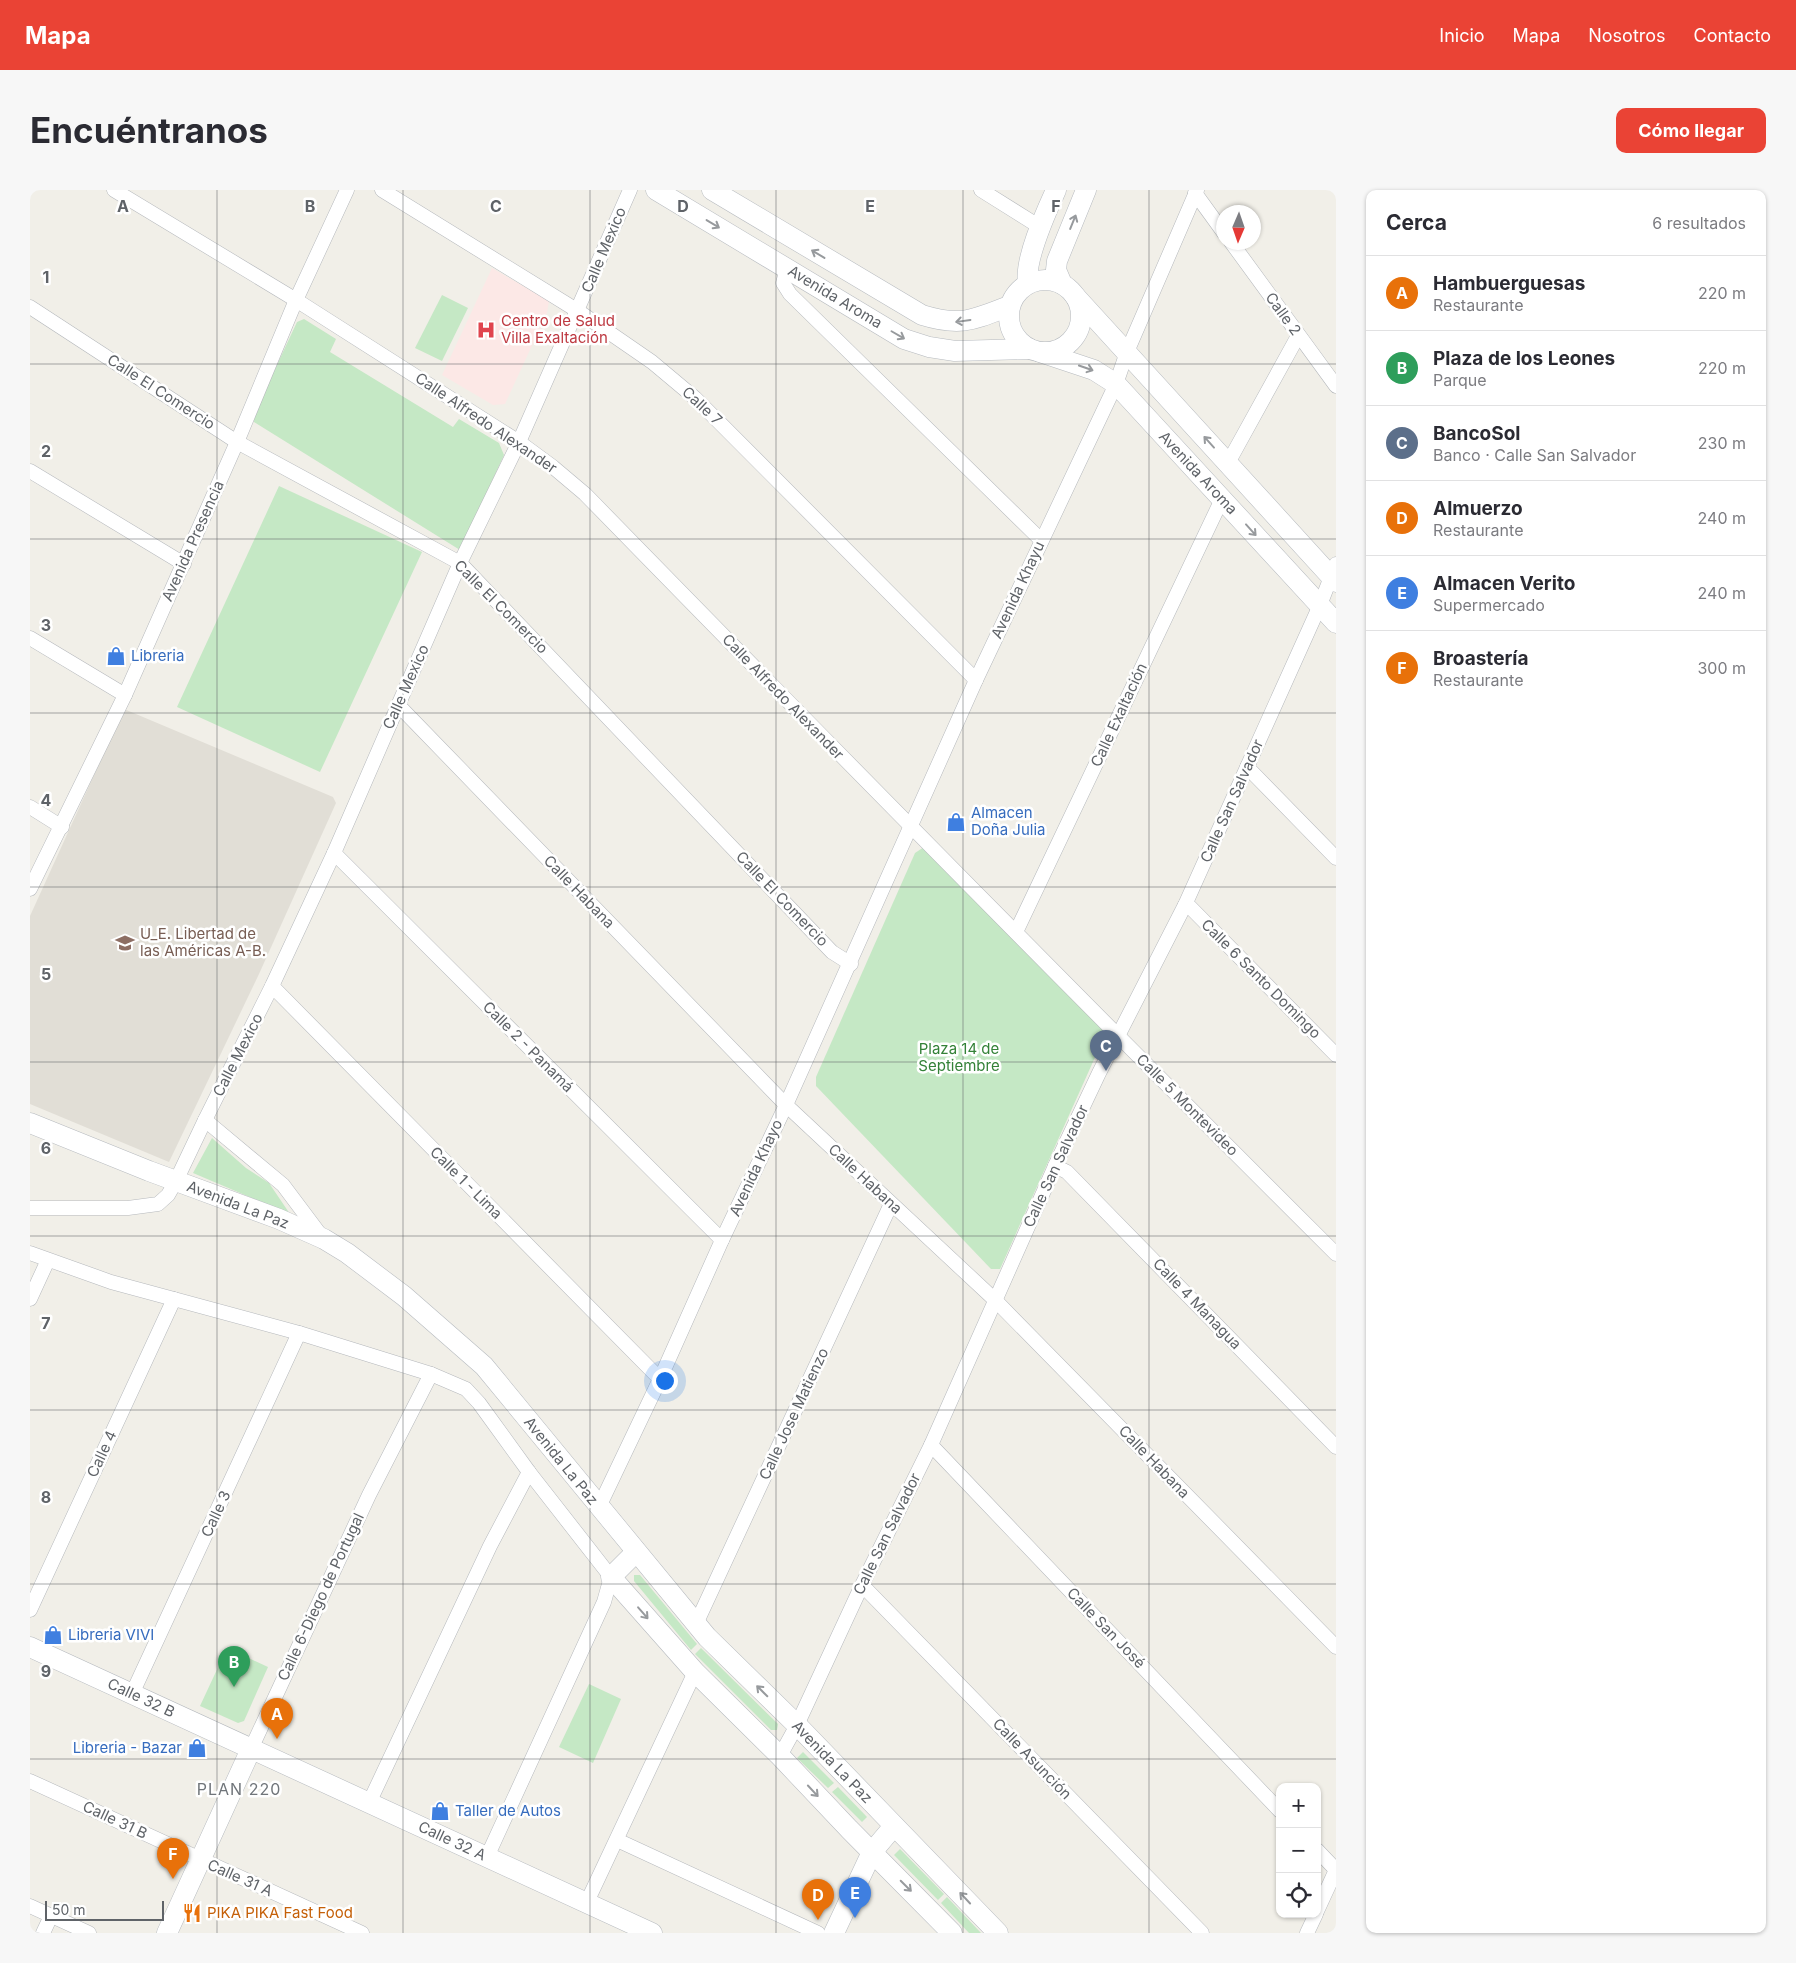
<!DOCTYPE html>
<html lang="es">
<head>
<meta charset="utf-8">
<style>
  :root { --surface:#fff; --page:#f7f7f7; --text:#2b2b33; --muted:#7c7c81; --line:#e1e1e2; --accent:#ea4335 }
  body { margin:0; font-family:Inter,sans-serif; background:var(--page); color:var(--text) }
  .controls { position:absolute; right:15px; bottom:15px; display:grid; overflow:hidden; border-radius:10px; box-shadow:0 1px 4px #0004 }
  .controls button { width:45px; height:45px; display:grid; place-items:center; padding:0; border:0; border-bottom:1px solid var(--line); background:var(--surface); color:var(--text); font:25px sans-serif }
  .compass { position:absolute; left:1186px; top:15px; width:45px; height:45px; border-radius:50%; background:var(--surface); box-shadow:0 1px 4px #0004; rotate:182deg }
  .scale { position:absolute; left:15px; bottom:12px; width:119px; box-sizing:border-box; padding-left:5px; border:2px solid #5f6368; border-top:0; font-size:14px; line-height:18px; white-space:nowrap; color:#5f6368; -webkit-text-stroke:4px #fff; paint-order:stroke }
  .you { position:absolute; left:634px; top:1190px; width:18px; height:18px; margin:-12px; border:4px solid #fff; border-radius:50%; background:#1a73e8; box-shadow:0 0 0 8px #1a73e833 }
  .badge { display:grid; place-items:center; width:32px; height:32px; border-radius:50%; background:var(--accent); color:#fff; font-size:16px; font-weight:700 }
  .pin { position:absolute; translate:-50% -41px; filter:drop-shadow(0 1px 2px #0008) }
  .pin::after { content:''; position:absolute; top:26px; width:18px; height:15px; background:inherit; clip-path:polygon(0 0,100% 0,50% 100%) }
  .list { margin:0; padding:0; list-style:none }
  h2 { display:flex; justify-content:space-between; align-items:center; height:65px; margin:0; padding:0 20px; font-size:21px }
  h2 small { font-size:16px; font-weight:400; color:var(--muted) }
  .list li { display:grid; grid-template-columns:32px 1fr auto; gap:15px; align-items:center; box-sizing:border-box; height:75px; padding:0 20px; border-top:1px solid var(--line) }
  .list b { display:block; font-size:19px; white-space:nowrap }
  .list p { margin:0; font-size:16px; white-space:nowrap; color:var(--muted) }
  .list em { font-size:16px; font-style:normal; color:var(--muted) }
  .icon { flex:none; width:28px; height:28px; fill:none; stroke:currentColor; stroke-width:2; stroke-linecap:round; stroke-linejoin:round }
  .map { position:relative; flex:none; width:1306px; height:1743px; overflow:hidden; border-radius:10px }
  header { display:flex; align-items:center; gap:30px; box-sizing:border-box; height:70px; padding:0 25px; background:var(--accent); color:#fff }
  header strong { font-size:24px }
  nav { display:flex; gap:28px; margin-inline-start:auto; font-size:18px }
  .intro { display:flex; align-items:center; justify-content:space-between; box-sizing:border-box; height:120px; padding:0 30px }
  h1 { margin:0; font-size:35px }
  .button { padding:12px 22px; border-radius:10px; background:var(--accent); color:#fff; font-size:18px; font-weight:700 }
  main { display:flex; gap:30px; padding:0 30px }
  aside { flex:1; background:var(--surface); border-radius:10px; box-shadow:0 1px 4px #0004 }
  .map>svg:first-child { display:block }
</style>
</head>
<body>
<header>
<strong>Mapa</strong>
<nav><a>Inicio</a><a>Mapa</a><a>Nosotros</a><a>Contacto</a></nav>
</header>
<div class="intro"><h1>Encuéntranos</h1><a class="button">Cómo llegar</a></div>
<main>
<div class="map">
<svg width="1306" height="1743" viewBox="0 0 1306 1743">
  <rect width="100%" height="100%" fill="#f1efe8"/>
  <path fill="#e1ded6" d="M94,519L303,607L306,613L229,784L139,972L0,914V726Z"/>
  <path fill="#fce8e6" d="M462,78L519,111L517,123L475,214L463,215L412,185Z"/>
  <g fill="#c5e8c5">
    <path d="M412,105L438,118L412,171L385,158Z"/>
    <path d="M274,129L306,149L300,162L423,237L429,229L469,253L474,265L430,360L224,232V224L267,132Z"/>
    <path d="M249,296L392,362L290,582L147,517Z"/>
    <path d="M894,657L1074,839L1071,854L970,1079H961L786,896V887L885,663Z"/>
    <path d="M182,948L216,978L239,993L260,1024L163,983Z"/>
    <path d="M604,1385H610L667,1454L661,1460L604,1391Z"/>
    <path d="M197,1458L238,1477L214,1531L208,1533L170,1516Z"/>
    <path d="M671,1458L748,1534L747,1540H741L665,1464Z"/>
    <path d="M559,1494L591,1509L563,1573L529,1557Z"/>
    <path d="M773,1562L804,1593L798,1598L767,1568Z"/>
    <path d="M808,1597L837,1627L832,1632L802,1602Z"/>
    <path d="M870,1659L914,1704L908,1710L864,1665Z"/>
    <path d="M917,1707L951,1743H939L911,1713Z"/>
  </g>
  <g fill="none" stroke-linecap="round" stroke-linejoin="round">
    <g stroke="#b5b8bc" stroke-width="15">
      <g id="street">
        <path d="M84,0L266,110L489,252L523,277L555,304C804,559 1054,813 1306,1064"/>
        <path d="M352,0L548,121L622,172L665,208L946,490"/>
        <path d="M951,0L1010,37"/>
        <path d="M1165,3L1194,43"/>
        <path d="M1201,52L1306,196"/>
        <path d="M757,79L753,93L760,104L1011,350"/>
        <path d="M0,117L207,252L430,373L802,762L821,774"/>
        <path d="M1198,273L1268,146"/>
        <path d="M0,281L154,374"/>
        <path d="M0,448L95,505"/>
        <path d="M367,516L373,520L756,915L965,1110L1306,1457"/>
        <path d="M1217,577L1306,668"/>
        <path d="M0,617L32,637"/>
        <path d="M304,663L692,1050"/>
        <path d="M0,699L95,505L207,252L266,110L317,0"/>
        <path d="M1155,715L1160,717L1306,865"/>
        <path d="M986,742L1192,309"/>
        <path d="M242,796L630,1189"/>
        <path d="M175,930L253,995L292,1047"/>
        <path d="M1025,976L1037,982L1306,1257"/>
        <path d="M0,1018H98L128,1014L138,1005L146,991L175,930L242,796L304,663L430,373L489,252L600,0"/>
        <path d="M0,1063L81,1092L269,1143L401,1184L436,1199L449,1213L499,1282L581,1387L574,1412L457,1667"/>
        <path d="M0,1109L18,1070"/>
        <path d="M901,1255L1250,1621"/>
        <path d="M569,1317L630,1189L692,1050L756,915L946,490L1086,194L1097,162L1167,0"/>
        <path d="M832,1395L1172,1743"/>
        <path d="M0,1420L144,1109"/>
        <path d="M666,1434L861,1014"/>
        <path d="M102,1504L269,1143"/>
        <path d="M221,1559L339,1305L401,1184"/>
        <path d="M750,1566L767,1535L832,1395L901,1255L1025,976L1069,883L1155,715L1290,415L1306,374"/>
        <path d="M0,1591L332,1743"/>
        <path d="M339,1613L460,1356L499,1282"/>
        <path d="M587,1650L788,1743"/>
        <path d="M1287,1660L1306,1680"/>
        <path d="M557,1712L665,1482"/>
        <path d="M0,1716L59,1743"/>
        <path d="M1287,1721L1306,1680"/>
        <path d="M13,1743L21,1726"/>
        <path d="M1277,1743L1286,1724"/>
      </g>
    </g>
    <g stroke="#b6babf" stroke-width="21">
      <g id="secondary">
        <path d="M626,0L874,149L899,157L925,161L1000,159"/>
        <path d="M682,0L892,125C931,137 943,130 979,116"/>
        <circle cx="1015" cy="126" r="36"/>
        <path d="M998,93C994,70 1016,22 1026,0"/>
        <path d="M1032,94L1026,80L1027,71L1056,0"/>
        <path d="M1045,106L1306,392"/>
        <path d="M1010,162L1064,180L1086,194L1306,433"/>
        <path d="M0,933L119,981L249,1029L294,1049L317,1063L374,1106L454,1176L677,1447L767,1535L968,1743"/>
        <path d="M606,1362L581,1387L665,1482L750,1566L819,1639L922,1743"/>
        <path d="M0,1457L622,1743"/>
        <path d="M137,1743L221,1559"/>
        <path d="M804,1743L842,1662L864,1636"/>
      </g>
    </g>
    <use href="#street" stroke="#fff" stroke-width="14"/>
    <use href="#secondary" stroke="#fff" stroke-width="20"/>
  </g>
  <defs><path id="oneway-shaft" d="M-6 0H5M1.5-3L5.5 0L1.5 3" fill="none" stroke-width="1.6" stroke-linecap="round" stroke-linejoin="round" transform="scale(1.25)"/></defs>
  <g stroke="#979a9d">
    <use href="#oneway-shaft" transform="translate(1043 32) rotate(-68)"/>
    <use href="#oneway-shaft" transform="translate(683 34) rotate(31)"/>
    <use href="#oneway-shaft" transform="translate(788 64) rotate(-149)"/>
    <use href="#oneway-shaft" transform="translate(933 131) rotate(172)"/>
    <use href="#oneway-shaft" transform="translate(868 145) rotate(30)"/>
    <use href="#oneway-shaft" transform="translate(1056 178) rotate(19)"/>
    <use href="#oneway-shaft" transform="translate(1179 252) rotate(-132)"/>
    <use href="#oneway-shaft" transform="translate(1221 340) rotate(48)"/>
    <use href="#oneway-shaft" transform="translate(613 1423) rotate(49)"/>
    <use href="#oneway-shaft" transform="translate(732 1501) rotate(-135)"/>
    <use href="#oneway-shaft" transform="translate(783 1601) rotate(47)"/>
    <use href="#oneway-shaft" transform="translate(876 1696) rotate(45)"/>
    <use href="#oneway-shaft" transform="translate(935 1708) rotate(-133)"/>
  </g>
  <path fill="none" stroke="#5f6368" stroke-width="1" stroke-opacity="0.55" d="M187,0V1743M373,0V1743M560,0V1743M746,0V1743M933,0V1743M1119,0V1743M0,174H1306M0,349H1306M0,523H1306M0,697H1306M0,872H1306M0,1046H1306M0,1220H1306M0,1394H1306M0,1569H1306"/>
  <defs>
    <g id="hospital-bare" transform="scale(1.5)"><path d="M-5-5h3v3.5h4V-5h3V5h-3V1.5h-4V5h-3Z" fill="#e0444e" stroke="#fff" stroke-width="2.5" paint-order="stroke"/></g>
    <g id="shop-bare" transform="scale(1.5)"><path d="M-5-2.5h2.3a2.7 3.5 0 0 1 5.4 0H5L5.5 6h-11ZM-1.5-2.5h3a1.5 2.3 0 0 0-3 0Z" fill="#3f7fe0" stroke="#fff" stroke-width="2.5" paint-order="stroke"/></g>
    <g id="school-bare" transform="scale(1.5)"><path d="M0-5L7-2L0 1L-7-2ZM-4 1L0 2.5L4 1V4Q0 6-4 4Z" fill="#8d6e63" stroke="#fff" stroke-width="2.5" paint-order="stroke"/></g>
    <g id="restaurant-bare" transform="scale(1.5)"><path d="M-5-6h1v4h1v-4h1v4h1v-4h1v5L-1.5 .5V6h-2V.5L-5-1ZM5-6V6H3V1.5H1.5Q1.5-4 5-6Z" fill="#e8710a" stroke="#fff" stroke-width="2.5" paint-order="stroke"/></g>
  </defs>
  <g fill-rule="evenodd">
    <use href="#hospital-bare" x="456" y="140"/>
    <use href="#shop-bare" x="86" y="466"/>
    <use href="#shop-bare" x="926" y="632"/>
    <use href="#school-bare" x="95" y="753"/>
    <use href="#shop-bare" x="23" y="1445"/>
    <use href="#shop-bare" x="167" y="1558"/>
    <use href="#shop-bare" x="410" y="1621"/>
    <use href="#restaurant-bare" x="162" y="1723"/>
  </g>
  <g text-anchor="middle" stroke-width="5" stroke-linejoin="round" paint-order="stroke">
    <g font-size="15" fill="#5f6368" stroke="#fff">
      <text transform="translate(574 60) rotate(-67)" y="5">Calle Mexico</text>
      <text transform="translate(805 107) rotate(31)" y="5">Avenida Aroma</text>
      <text transform="translate(1253 124) rotate(54)" y="5">Calle 2</text>
      <text transform="translate(131 202) rotate(33)" y="5">Calle El Comercio</text>
      <text transform="translate(672 216) rotate(43)" y="5">Calle 7</text>
      <text transform="translate(456 233) rotate(34)" y="5">Calle Alfredo Alexander</text>
      <text transform="translate(1168 283) rotate(47)" y="5">Avenida Aroma</text>
      <text transform="translate(163 351) rotate(-66)" y="5">Avenida Presencia</text>
      <text transform="translate(988 400) rotate(-65)" y="5">Avenida Khayu</text>
      <text transform="translate(471 417) rotate(45)" y="5">Calle El Comercio</text>
      <text transform="translate(376 497) rotate(-66)" y="5">Calle Mexico</text>
      <text transform="translate(753 507) rotate(46)" y="5">Calle Alfredo Alexander</text>
      <text transform="translate(1089 525) rotate(-65)" y="5">Calle Exaltación</text>
      <text transform="translate(1202 611) rotate(-66)" y="5">Calle San Salvador</text>
      <text transform="translate(549 702) rotate(46)" y="5">Calle Habana</text>
      <text transform="translate(752 709) rotate(46)" y="5">Calle El Comercio</text>
      <text transform="translate(1231 789) rotate(45)" y="5">Calle 6 Santo Domingo</text>
      <text transform="translate(498 857) rotate(45)" y="5">Calle 2 - Panamá</text>
      <text transform="translate(208 865) rotate(-63)" y="5">Calle Mexico</text>
      <text transform="translate(1157 915) rotate(45)" y="5">Calle 5 Montevideo</text>
      <text transform="translate(1026 976) rotate(-65)" y="5">Calle San Salvador</text>
      <text transform="translate(726 978) rotate(-65)" y="5">Avenida Khayo</text>
      <text transform="translate(835 989) rotate(43)" y="5">Calle Habana</text>
      <text transform="translate(436 993) rotate(45)" y="5">Calle 1 - Lima</text>
      <text transform="translate(208 1015) rotate(21)" y="5">Avenida La Paz</text>
      <text transform="translate(1167 1114) rotate(46)" y="5">Calle 4 Managua</text>
      <text transform="translate(764 1224) rotate(-65)" y="5">Calle Jose Matienzo</text>
      <text transform="translate(72 1264) rotate(-65)" y="5">Calle 4</text>
      <text transform="translate(531 1271) rotate(51)" y="5">Avenida La Paz</text>
      <text transform="translate(1124 1272) rotate(46)" y="5">Calle Habana</text>
      <text transform="translate(186 1324) rotate(-65)" y="5">Calle 3</text>
      <text transform="translate(857 1344) rotate(-64)" y="5">Calle San Salvador</text>
      <text transform="translate(291 1407) rotate(-65)" y="5">Calle 6-Diego de Portugal</text>
      <text transform="translate(1076 1438) rotate(46)" y="5">Calle San José</text>
      <text transform="translate(111 1508) rotate(25)" y="5">Calle 32 B</text>
      <text transform="translate(1002 1569) rotate(46)" y="5">Calle Asunción</text>
      <text transform="translate(802 1572) rotate(46)" y="5">Avenida La Paz</text>
      <text transform="translate(85 1630) rotate(25)" y="5">Calle 31 B</text>
      <text transform="translate(422 1651) rotate(25)" y="5">Calle 32 A</text>
      <text transform="translate(210 1688) rotate(24)" y="5">Calle 31 A</text>
    </g>
    <g font-size="15" fill="#be3a42" stroke="#fff" text-anchor="start">
      <text x="471" y="136">Centro de Salud<tspan x="471" dy="17">Villa Exaltación</tspan></text>
    </g>
    <g font-size="15" fill="#366cbe" stroke="#fff" text-anchor="start">
      <text x="101" y="471">Libreria</text>
      <text x="941" y="628">Almacen<tspan x="941" dy="17">Doña Julia</tspan></text>
      <text x="38" y="1450">Libreria VIVI</text>
      <text x="152" y="1563" text-anchor="end">Libreria - Bazar</text>
      <text x="425" y="1626">Taller de Autos</text>
    </g>
    <g font-size="15" fill="#785e54" stroke="#fff" text-anchor="start">
      <text x="110" y="749">U_E. Libertad de<tspan x="110" dy="17">las Américas A-B.</tspan></text>
    </g>
    <g font-size="15" fill="#348238" stroke="#fff">
      <text x="929" y="864">Plaza 14 de<tspan x="929" dy="17">Septiembre</tspan></text>
    </g>
    <g font-size="15" fill="#c56008" stroke="#fff" text-anchor="start">
      <text x="177" y="1728">PIKA PIKA Fast Food</text>
    </g>
    <g font-size="16" letter-spacing="1" fill="#70757a" stroke="#fff">
      <text x="209" y="1605">PLAN 220</text>
    </g>
  </g>
  <g font-size="16" text-anchor="middle" font-weight="bold" fill="#5f6368" stroke="#fff" stroke-width="5" stroke-linejoin="round" paint-order="stroke">
    <text x="93" y="22">A</text>
    <text x="280" y="22">B</text>
    <text x="466" y="22">C</text>
    <text x="653" y="22">D</text>
    <text x="840" y="22">E</text>
    <text x="1026" y="22">F</text>
    <text x="16" y="93">1</text>
    <text x="16" y="267">2</text>
    <text x="16" y="441">3</text>
    <text x="16" y="616">4</text>
    <text x="16" y="790">5</text>
    <text x="16" y="964">6</text>
    <text x="16" y="1139">7</text>
    <text x="16" y="1313">8</text>
    <text x="16" y="1487">9</text>
  </g>
</svg>
<div class="controls">
<button>+</button>
<button>−</button>
<button><svg class="icon" aria-label="locate" viewBox="0 0 24 24"><circle cx="12" cy="12" r="6"/><path d="M12 2v4M12 18v4M2 12h4M18 12h4"/></svg></button>
</div>
<svg class="compass" viewBox="-18 -18 36 36"><path d="M0-13l5 13h-10z" fill="#e53935"/><path d="M0 13l5-13h-10z" fill="#7c7c81"/></svg>
<div class="scale">50 m</div>
<div class="you"></div>
<div class="pin badge" style="left:247px;top:1549px;background:#e8710a">A</div>
<div class="pin badge" style="left:204px;top:1497px;background:#2e9e5b">B</div>
<div class="pin badge" style="left:1076px;top:881px;background:#5c6f8a">C</div>
<div class="pin badge" style="left:788px;top:1730px;background:#e8710a">D</div>
<div class="pin badge" style="left:825px;top:1728px;background:#3f7fe0">E</div>
<div class="pin badge" style="left:143px;top:1689px;background:#e8710a">F</div>
</div>
<aside>
<h2>Cerca<small>6 resultados</small></h2>
<ul class="list">
<li><span class="badge" style="background:#e8710a">A</span><div><b>Hambuerguesas</b><p>Restaurante</p></div><em>220 m</em></li>
<li><span class="badge" style="background:#2e9e5b">B</span><div><b>Plaza de los Leones</b><p>Parque</p></div><em>220 m</em></li>
<li><span class="badge" style="background:#5c6f8a">C</span><div><b>BancoSol</b><p>Banco · Calle San Salvador</p></div><em>230 m</em></li>
<li><span class="badge" style="background:#e8710a">D</span><div><b>Almuerzo</b><p>Restaurante</p></div><em>240 m</em></li>
<li><span class="badge" style="background:#3f7fe0">E</span><div><b>Almacen Verito</b><p>Supermercado</p></div><em>240 m</em></li>
<li><span class="badge" style="background:#e8710a">F</span><div><b>Broastería</b><p>Restaurante</p></div><em>300 m</em></li>
</ul>
</aside>
</main>
</body>
</html>
